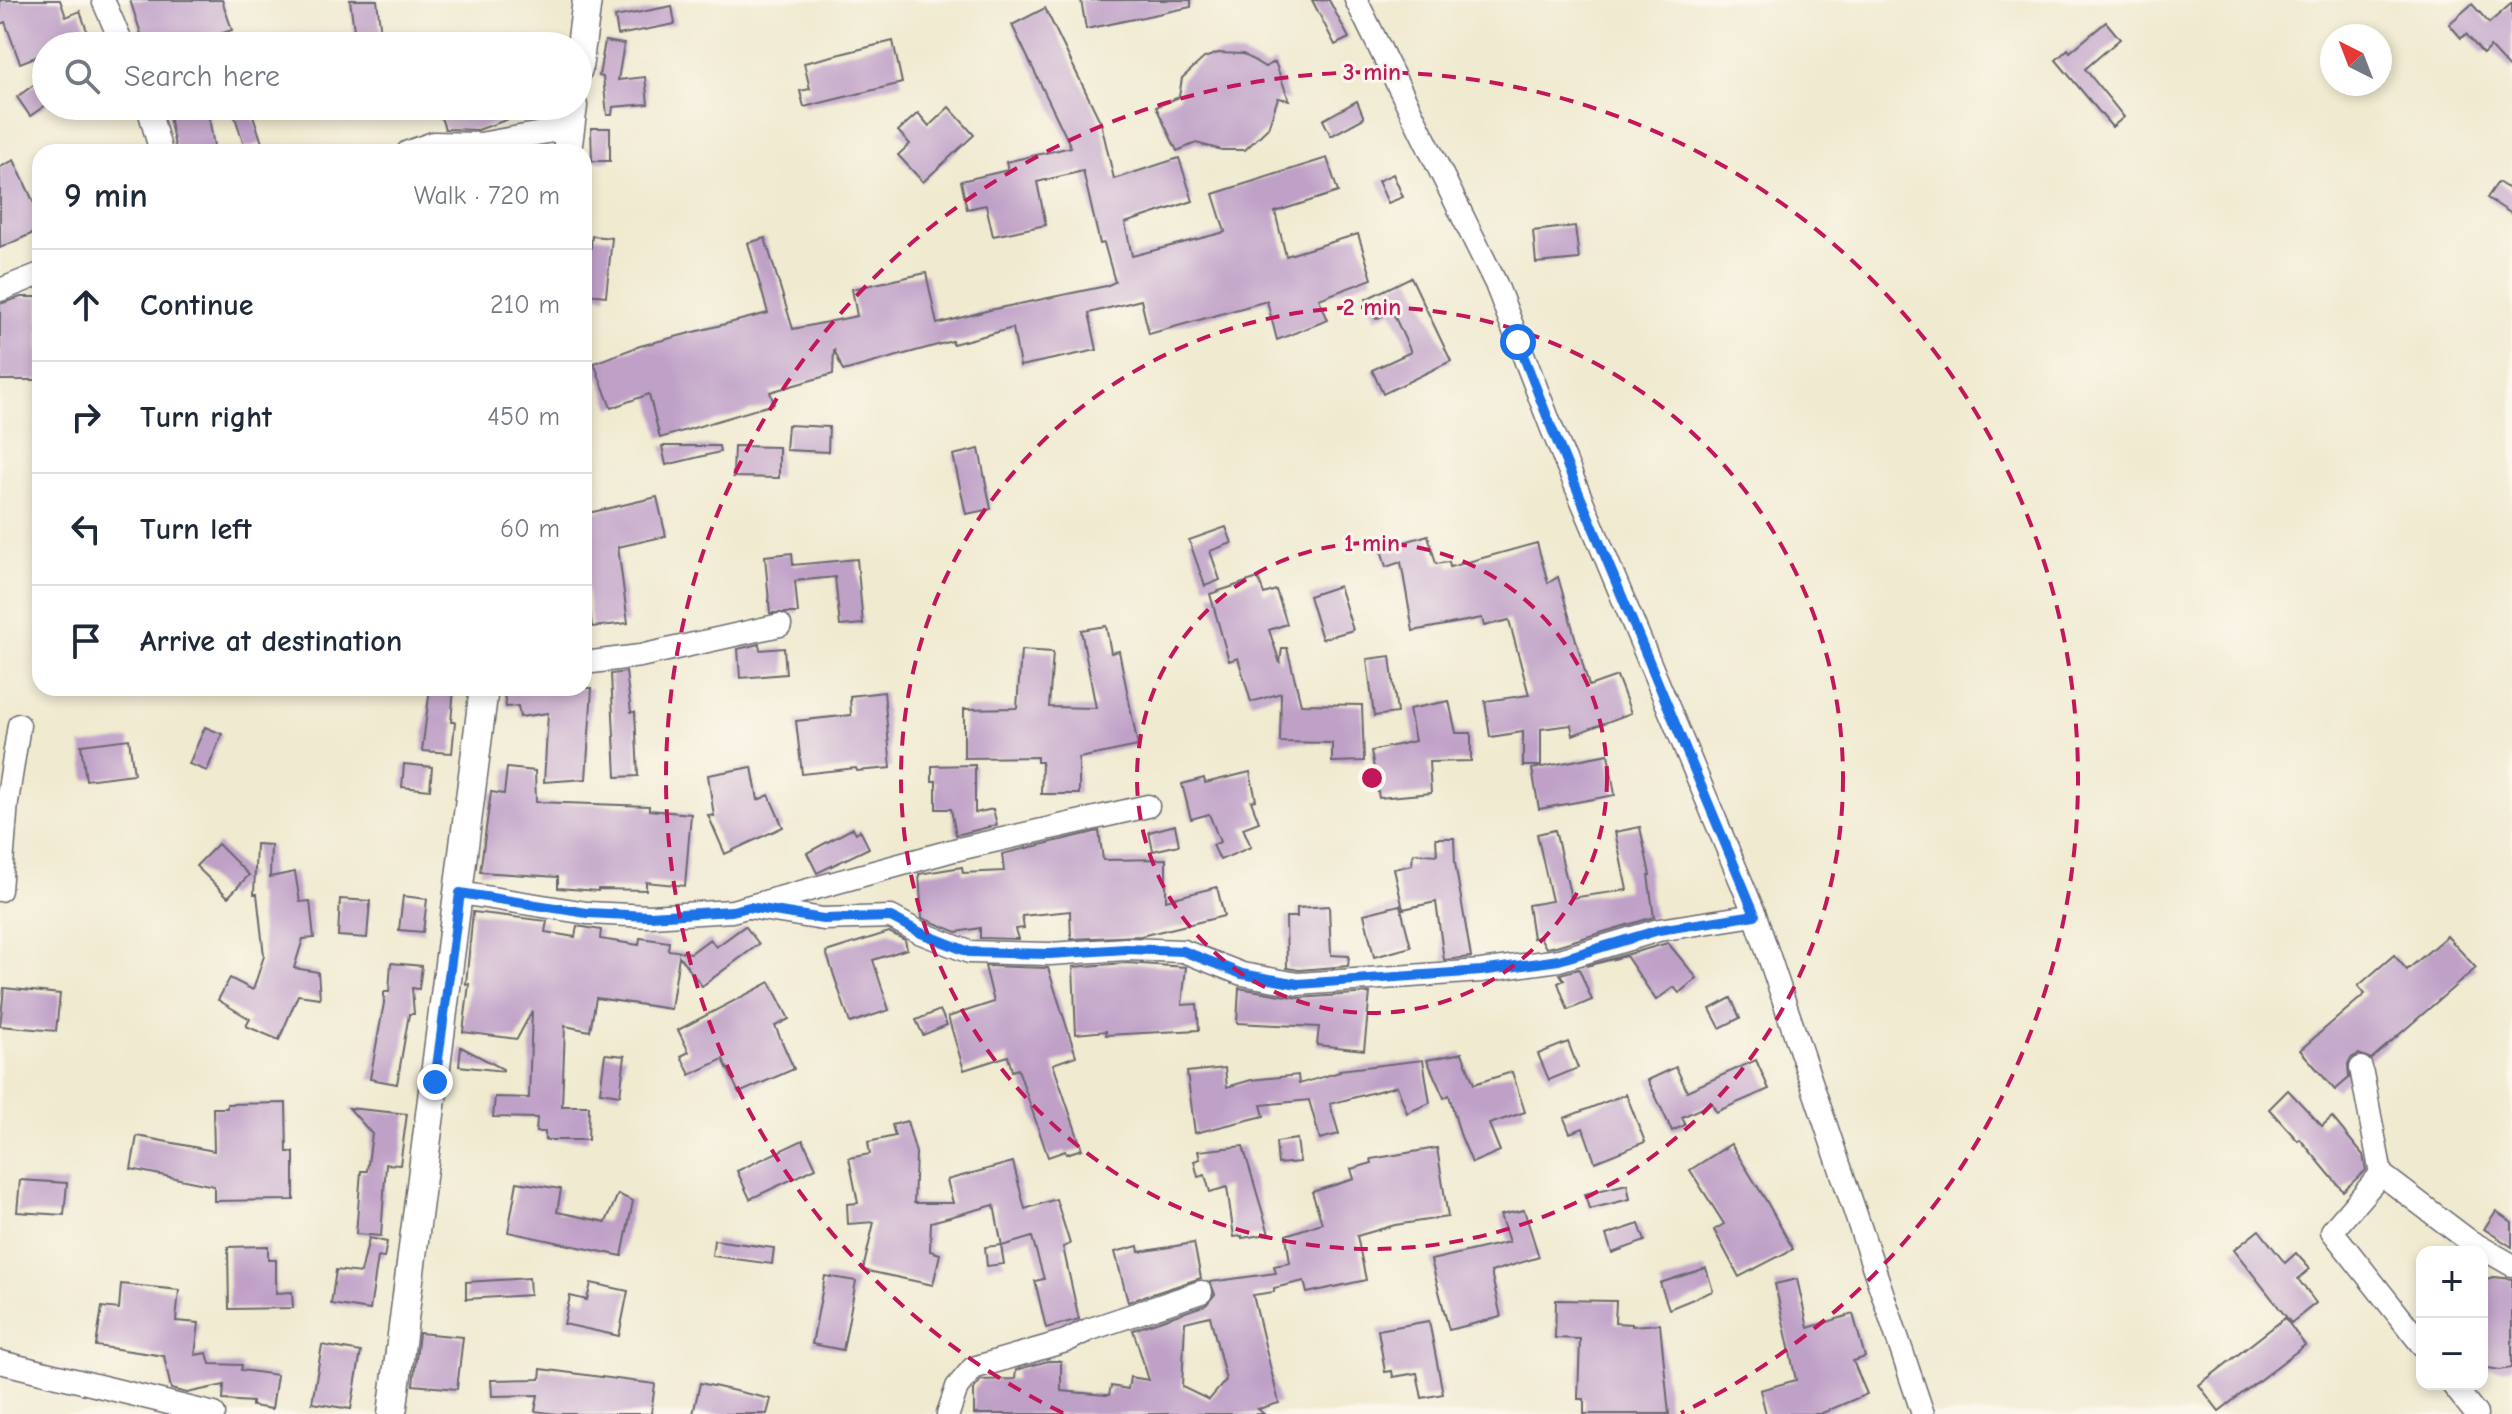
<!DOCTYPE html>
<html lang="en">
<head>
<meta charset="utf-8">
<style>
  :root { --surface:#fff; --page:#f6f6f7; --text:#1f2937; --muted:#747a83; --line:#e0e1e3 }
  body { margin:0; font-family:"Comic Neue",sans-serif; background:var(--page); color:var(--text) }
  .controls { position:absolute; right:24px; bottom:24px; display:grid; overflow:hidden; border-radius:16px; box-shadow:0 4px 12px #0003 }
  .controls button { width:72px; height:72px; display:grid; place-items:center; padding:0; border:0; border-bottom:2px solid var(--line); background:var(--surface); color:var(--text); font:40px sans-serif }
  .compass { position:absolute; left:2320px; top:24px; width:72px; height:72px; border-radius:50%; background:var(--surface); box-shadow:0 4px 12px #0003; rotate:318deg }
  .stop { position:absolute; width:24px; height:24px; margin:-18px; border:6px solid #1a73e8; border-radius:50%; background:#fff }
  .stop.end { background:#1a73e8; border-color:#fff; box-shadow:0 2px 8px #0008 }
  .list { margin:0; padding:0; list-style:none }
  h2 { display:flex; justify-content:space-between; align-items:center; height:104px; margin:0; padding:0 32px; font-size:34px }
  h2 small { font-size:26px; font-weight:400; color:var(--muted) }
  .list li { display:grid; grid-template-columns:52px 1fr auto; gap:24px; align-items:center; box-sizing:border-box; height:112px; padding:0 32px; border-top:2px solid var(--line) }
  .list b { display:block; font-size:30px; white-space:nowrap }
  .list em { font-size:26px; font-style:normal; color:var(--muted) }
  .icon { flex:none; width:44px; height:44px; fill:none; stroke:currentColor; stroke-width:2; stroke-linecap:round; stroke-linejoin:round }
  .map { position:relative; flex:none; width:2512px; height:1414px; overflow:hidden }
  .search { position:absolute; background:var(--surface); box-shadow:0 4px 12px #0003; left:32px; top:32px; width:560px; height:88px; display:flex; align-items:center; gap:20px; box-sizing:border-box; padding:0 28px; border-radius:44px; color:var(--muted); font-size:30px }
  .panel { position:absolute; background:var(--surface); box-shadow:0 4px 12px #0003; left:32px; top:144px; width:560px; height:552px; border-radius:24px }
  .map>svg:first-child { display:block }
</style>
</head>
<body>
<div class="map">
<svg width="2512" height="1414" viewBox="0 0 2512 1414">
  <rect width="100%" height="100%" fill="#fbf7ec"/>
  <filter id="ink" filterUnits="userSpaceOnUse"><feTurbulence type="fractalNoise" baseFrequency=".0125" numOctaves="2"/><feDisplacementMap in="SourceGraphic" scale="16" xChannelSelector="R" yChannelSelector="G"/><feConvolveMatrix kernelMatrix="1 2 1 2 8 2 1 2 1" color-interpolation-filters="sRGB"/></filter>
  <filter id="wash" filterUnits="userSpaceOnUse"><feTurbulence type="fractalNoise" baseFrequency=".006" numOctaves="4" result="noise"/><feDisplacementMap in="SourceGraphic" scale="32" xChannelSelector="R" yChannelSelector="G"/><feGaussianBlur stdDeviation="1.8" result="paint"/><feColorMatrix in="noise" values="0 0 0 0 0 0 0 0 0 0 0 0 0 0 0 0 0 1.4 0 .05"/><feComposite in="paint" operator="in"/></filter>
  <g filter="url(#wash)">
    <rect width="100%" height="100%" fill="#f0ead0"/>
    <g id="blocks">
      <g fill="#bfa0c7" fill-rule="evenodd">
        <path d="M0,0H60L66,17L80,11L89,37L65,46H46V53L20,63L5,22L0,24Z"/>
        <path d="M130,0H222L232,30L182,46H145Z"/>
        <path d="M350,0H377L381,35L355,38Z"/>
        <path d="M1081,0H1191V7L1086,29Z"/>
        <path d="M1312,0H1329L1349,38L1335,45Z"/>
        <path d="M2512,3V71L2490,47L2483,54L2466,34L2461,38L2449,24L2472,4L2489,23Z"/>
        <path d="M672,6L675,24L618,35L615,17Z"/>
        <path d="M1045,8L1101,123L1114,179L1179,158L1193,201L1125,223L1132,256L1225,232L1213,194L1327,158L1338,192L1275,212L1286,256L1358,234L1372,279L1319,299L1328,320L1277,340L1267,301L1149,334L1141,300L1089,313L1097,350L1020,366L1013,328L953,344L952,341L843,371L834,349L833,374L770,392L774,404L660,438L649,394L611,408L594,363L640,346L768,313L748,243L765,238L793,329L857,316L852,289L926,273L937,324L990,310L1106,286L1115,282L1104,243L1100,244L1083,171L1037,182L1046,225L993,236L986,205L967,209L961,181L1008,170L1006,162L1071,147L1012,25Z"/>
        <path d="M2106,22L2120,39L2085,69L2124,117L2112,127L2056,60L2068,49L2070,52Z"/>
        <path d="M605,41L624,44L618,80L645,77L648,104L613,107L612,115H607L603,77L599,76Z"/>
        <path d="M893,41L902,83L804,107L800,91L810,89L804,63Z"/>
        <path d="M1218,53L1243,54L1265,67L1275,62L1289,100L1278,98L1268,128L1245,150H1222L1196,143L1177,151L1156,107L1179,97L1182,78L1204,58Z"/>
        <path d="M46,76V105L30,116L17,97Z"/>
        <path d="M1357,101L1364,118L1331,136L1323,120Z"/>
        <path d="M167,106H207L215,152H176Z"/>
        <path d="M250,106L262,143L245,148L233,111Z"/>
        <path d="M437,106H539V108L478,130L445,129Z"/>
        <path d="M949,107L974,135L923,182L898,155L910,144L898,131L918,113L929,126Z"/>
        <path d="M591,128H610V161H592Z"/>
        <path d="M14,160L40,216V230L0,248V167Z"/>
        <path d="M1393,174L1403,197L1388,203L1378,181Z"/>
        <path d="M2498,182L2512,191V214L2487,198Z"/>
        <path d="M1575,226L1579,259L1536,263L1533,231Z"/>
        <path d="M592,236L612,238L606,296L586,294Z"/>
        <path d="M1411,277L1451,361L1383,394L1372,370L1411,352L1392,311L1376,319L1366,299Z"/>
        <path d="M21,297H39V380H0V304Z"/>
        <path d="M788,425L829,427L828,452L786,450Z"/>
        <path d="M662,446H719L720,452L666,465Z"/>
        <path d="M734,446L779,447V478L733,477Z"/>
        <path d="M979,449L991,509L966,514L953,455Z"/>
        <path d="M657,497L666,536L618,547L628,623L592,627L584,563V514Z"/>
        <path d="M1226,527L1232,543L1210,551L1220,580L1205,586L1189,540Z"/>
        <path d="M1428,535L1436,564L1449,562L1450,567L1537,543L1548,583L1558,577L1589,686L1617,676L1631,713L1573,735L1571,725L1541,729V766H1523V732L1490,737L1485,701L1529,695L1509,620L1484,626L1482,618L1413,631L1401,562L1386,567L1381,549Z"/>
        <path d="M792,553L793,565L857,559L863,624L840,626L835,577L795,581L798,613H770L765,556Z"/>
        <path d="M1258,578L1264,594L1276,590L1287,624L1269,630L1280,663L1282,648H1287L1301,704L1362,705L1364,761L1332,762V743L1280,742L1281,693L1251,702L1238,658L1229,661L1210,594Z"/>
        <path d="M1339,586L1353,630L1322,639L1309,596Z"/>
        <path d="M1106,626L1111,653L1119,651L1138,746L1079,758V794H1041L1042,762H1037V757L964,758V709L1017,708L1021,650L1053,652L1049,707L1096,708L1081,630Z"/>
        <path d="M759,644L760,650L784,648L786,674L740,678L738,649Z"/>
        <path d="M1390,656L1397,713L1374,716L1367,659Z"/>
        <path d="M626,672L631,712H635L638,776L616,777L611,674Z"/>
        <path d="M430,688H454L451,722H455L452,753L422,751Z"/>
        <path d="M503,688H592L586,779L544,782L548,713L520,717L518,706L506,707Z"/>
        <path d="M884,692L891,768L857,771L856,768L802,774L796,721L851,715L850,696Z"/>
        <path d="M1449,701L1456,733H1471V761L1429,762L1431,793L1379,798L1371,751L1415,741L1409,709Z"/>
        <path d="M205,727L222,734L207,771L189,764Z"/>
        <path d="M129,739L134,774L86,780L81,745Z"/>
        <path d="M1608,754L1615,795L1539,809L1532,769Z"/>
        <path d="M404,764L432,767L430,790L402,787Z"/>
        <path d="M975,765V813L993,809L997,825L956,835L951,809H936V781H932V766Z"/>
        <path d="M752,767L758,800L769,795L783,827L725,854L708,815L714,816L708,775Z"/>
        <path d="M507,768L535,771L536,802L649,806V810L691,814L685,886L646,882V890L598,889V891L558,888V877L480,872L491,792L504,794Z"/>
        <path d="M1250,772L1256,800L1251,801L1259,822L1243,828L1251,847L1220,860L1213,845L1220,842L1209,814L1191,819L1182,784L1204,778L1205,783Z"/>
        <path d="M1175,825L1179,845L1153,851L1149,832Z"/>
        <path d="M1640,827L1650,875H1648L1654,917L1556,946L1546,948L1540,937L1533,938L1528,905L1552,901L1537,834L1555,830L1571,898L1627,890L1615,832Z"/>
        <path d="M853,828L856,833L860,830L869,848L817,873L807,853Z"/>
        <path d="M1099,831L1103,860L1166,859V900L1217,887L1224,916L1141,936L1071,939L1070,911L1022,916L1024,928L1015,929L1018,939L980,938V928L957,932L922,918L919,874L962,867L963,873L1004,871L1002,854Z"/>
        <path d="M1436,838H1454L1455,863L1471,957L1444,960L1436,902L1403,909L1394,869L1412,865L1413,853L1437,855Z"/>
        <path d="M218,844L249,875L228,897L196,866Z"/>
        <path d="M256,844L271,845L270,877L295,872L300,902L310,901L314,938L303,939L294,968L318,972L320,998L298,995L279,1040L246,1026L250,1019L218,1000L230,978L253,990L264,956L257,894H254Z"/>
        <path d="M403,896L427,899L423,932L399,930Z"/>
        <path d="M340,899L370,901L367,938L338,936Z"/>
        <path d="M1400,905L1411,947L1374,957L1364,914Z"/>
        <path d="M1329,906L1331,955L1349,956L1348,966L1299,970L1287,968L1286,917H1297V908Z"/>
        <path d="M473,912L547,921L545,932L575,937L577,926L601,930L600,939L639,945L640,938L669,942L668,950L691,953L710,939L716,947L745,926L759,944L702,986L679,956L671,1009L596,998L590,1031L565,1026L562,1106H589L588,1140H545V1132H536L537,1118L493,1117L495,1097L529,1098L532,1011L517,1039L463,1032L469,984H466Z"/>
        <path d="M889,932L905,940L907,949L873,960L889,1010L850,1023L826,952Z"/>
        <path d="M2447,936L2476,968L2371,1059L2359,1054L2351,1058L2348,1064L2349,1078L2335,1090L2300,1050L2365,994L2358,986L2394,955L2407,970Z"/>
        <path d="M1668,943L1697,978L1679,993L1674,987L1656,1000L1626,956L1586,966Z"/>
        <path d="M391,963L422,966L419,989L412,988L414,1014H409L397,1084L370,1079L384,1003V992H389Z"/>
        <path d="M1126,963L1186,967L1182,1005L1197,1004L1199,1030L1106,1035V1031L1076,1034L1073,967Z"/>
        <path d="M985,966L1048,968L1076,1056L1053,1064L1082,1149L1066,1154L1065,1151L1048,1157L1018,1069L1012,1071L1008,1056L964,1070L948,1017L994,1002Z"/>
        <path d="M1579,969L1592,1000L1568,1010L1558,983L1564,980L1560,974Z"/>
        <path d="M770,982L789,1019L775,1026L794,1069L739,1093L723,1059L690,1075L681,1056L689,1052L678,1030Z"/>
        <path d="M4,988L60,994L56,1031L0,1026Z"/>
        <path d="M1239,988L1299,998L1370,993L1364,1050L1317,1045L1319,1027L1237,1023Z"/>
        <path d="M1731,998L1740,1018L1720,1028L1710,1009Z"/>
        <path d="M940,1010L947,1025L923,1035L916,1020Z"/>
        <path d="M1568,1042L1578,1068L1549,1080L1538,1054Z"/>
        <path d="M461,1047L503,1069V1071L459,1066Z"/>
        <path d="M1462,1053L1474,1084L1512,1072L1525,1112L1489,1124L1500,1151L1472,1163L1460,1134L1449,1095L1444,1098L1427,1060Z"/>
        <path d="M605,1054L625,1056L620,1095L600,1092Z"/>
        <path d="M1423,1060L1430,1103L1407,1113L1397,1086L1330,1104L1339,1134L1320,1139L1309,1100L1261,1105L1264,1116L1195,1133L1187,1072L1225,1068L1227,1087L1251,1080L1298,1075L1299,1084L1340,1072L1339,1070Z"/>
        <path d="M1756,1060L1769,1089L1716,1112L1712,1103L1682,1117L1685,1125L1672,1131L1648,1080L1676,1067L1687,1091Z"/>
        <path d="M2288,1090L2322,1126L2332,1117L2363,1155L2366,1170L2343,1191L2300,1139L2298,1141L2269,1109Z"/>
        <path d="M1626,1094L1645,1142L1595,1162L1583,1128L1570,1133L1564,1118Z"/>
        <path d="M286,1103L287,1152H294V1200L214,1201V1186L131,1169L137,1136L214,1151L213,1108H227V1104Z"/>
        <path d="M349,1108L407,1114L400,1165L386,1164L381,1236L356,1234L361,1171H367L372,1134Z"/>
        <path d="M907,1121L916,1153L914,1203H953L947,1180L1013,1162L1025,1209L1056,1199L1070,1244L1063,1247L1079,1319L1046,1328L1035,1281L1044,1279L1032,1237L1002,1246L994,1205L931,1222L930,1251L940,1254L933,1285L863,1270L874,1222L848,1224L847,1204L858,1203L849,1158L870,1154L868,1142L895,1136L892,1125Z"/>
        <path d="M1297,1139L1300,1162L1278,1164L1276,1142Z"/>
        <path d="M803,1140L816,1168L750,1199L737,1171Z"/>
        <path d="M1731,1144L1767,1202L1793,1249L1739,1277L1714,1230L1724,1224L1690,1170Z"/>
        <path d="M1243,1146L1269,1234L1242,1238V1236L1234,1237L1227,1187L1210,1192L1205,1175L1198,1177L1194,1161L1200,1159L1198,1151Z"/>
        <path d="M1437,1148L1448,1217L1395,1225L1357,1236L1366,1280L1307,1293L1304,1281L1274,1288V1292L1253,1295L1279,1403L1258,1409L1264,1414H974V1389L981,1380L1015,1379L1016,1370L1048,1361H1061V1391L1106,1395H1109L1111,1386L1128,1389L1130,1377L1149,1380L1133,1330L1206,1305L1215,1294L1210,1282L1276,1273L1274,1266L1290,1263L1286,1235L1322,1223L1312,1192L1354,1179L1351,1169L1372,1163L1371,1159ZM1210,1316L1226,1380L1209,1400L1182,1387L1185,1322Z"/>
        <path d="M20,1180L67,1183L64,1215L17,1212Z"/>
        <path d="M517,1182L561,1189L557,1212L606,1222L618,1194L633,1201L622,1256L508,1232Z"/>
        <path d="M1627,1184L1630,1199L1589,1209L1585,1194Z"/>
        <path d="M1524,1210L1539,1257L1491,1272L1501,1317L1449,1330L1431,1260L1509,1242L1500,1215Z"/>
        <path d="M2496,1211L2512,1222V1247L2484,1229Z"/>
        <path d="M1639,1224L1645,1241L1612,1253L1606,1235Z"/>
        <path d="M2259,1230L2285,1263L2296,1253L2310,1269L2298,1279L2316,1303L2291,1323L2234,1250Z"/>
        <path d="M369,1238L387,1242L384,1258L378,1257L370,1310L331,1304L336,1270L361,1273Z"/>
        <path d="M714,1240L774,1248L772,1264L712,1256Z"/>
        <path d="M1194,1243L1201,1278L1128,1302L1115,1252L1138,1246L1139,1252Z"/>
        <path d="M1001,1245L1004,1264L987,1266L985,1247Z"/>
        <path d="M268,1246V1260H276V1293L292,1292L293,1308L229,1309L228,1247Z"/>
        <path d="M1706,1268L1713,1291L1669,1309L1660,1283Z"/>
        <path d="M825,1276L856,1281L843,1350L812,1344Z"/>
        <path d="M2494,1277L2512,1279V1368L2500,1370L2482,1367V1280Z"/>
        <path d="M529,1278L530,1295L466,1299V1282Z"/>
        <path d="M1797,1279L1808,1328L1853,1314L1865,1357L1853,1361L1867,1394L1820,1414H1766L1760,1390L1796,1380L1775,1284Z"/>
        <path d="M591,1283L628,1291L619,1336L564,1324L570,1296L587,1300Z"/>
        <path d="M121,1284L179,1290L176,1321L199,1323L195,1355L207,1353L210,1364L242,1365L241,1370L277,1375L272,1409L252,1406V1402L223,1400L224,1385L187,1393L171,1389L164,1356L96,1346L102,1307L119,1309Z"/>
        <path d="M1556,1300L1616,1301L1615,1323L1632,1324V1326L1660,1324L1669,1414H1584V1399H1578L1580,1339L1555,1338Z"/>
        <path d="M2285,1318L2305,1345L2219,1411L2199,1385Z"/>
        <path d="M1429,1321L1443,1394L1422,1398L1417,1373L1393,1377L1392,1371L1385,1372L1378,1330Z"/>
        <path d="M419,1333L463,1337L457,1389L413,1385Z"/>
        <path d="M322,1345L361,1352L351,1409L312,1403Z"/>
        <path d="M541,1369L655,1384L651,1414H556L535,1411L538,1395L492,1396L491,1380L540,1379Z"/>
        <path d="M700,1383L771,1399L767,1414H693Z"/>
      </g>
    </g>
  </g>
  <g filter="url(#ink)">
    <use href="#blocks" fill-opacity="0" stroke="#6a686f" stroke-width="2"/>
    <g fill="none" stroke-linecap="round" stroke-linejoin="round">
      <g stroke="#6a686f" stroke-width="25">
        <g id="minor">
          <path d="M103,0L123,46"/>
          <path d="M1356,0L1496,284L1552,429L1755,915L1923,1414"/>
          <path d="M148,106L161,152"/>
          <path d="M408,152L433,143L480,144L570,128"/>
          <path d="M0,290L40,274"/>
          <path d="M584,663L640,656L780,625"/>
          <path d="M0,890L7,802L19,725"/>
          <path d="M460,893L587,913L650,916L732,911L954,850L1148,806"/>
          <path d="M749,907L823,919L891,917L921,933L969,952L1050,954L1126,949L1183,951L1242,974L1298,984L1481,971L1559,960L1659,930L1755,915"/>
          <path d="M2361,1068L2381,1174L2468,1240L2512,1265"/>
          <path d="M2381,1174L2332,1231L2422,1345"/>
          <path d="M0,1362L214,1414"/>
          <path d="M2452,1384L2476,1414"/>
          <path d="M948,1414L957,1387L973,1368L1066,1341L1088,1330L1201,1292"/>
        </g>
      </g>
      <g stroke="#6a686f" stroke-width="31">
        <g id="major">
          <path d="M578,69L587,0"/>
          <path d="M567,152L573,106"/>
          <path d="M392,1414L484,688"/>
        </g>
      </g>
      <use href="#minor" stroke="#fff" stroke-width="22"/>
      <use href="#major" stroke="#fff" stroke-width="28"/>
    </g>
  </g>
  <g fill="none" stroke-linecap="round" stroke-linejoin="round" filter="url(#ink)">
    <path stroke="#1a73e8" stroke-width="10" d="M435,1082L460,893L587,913L650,916L732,911L749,907L823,919L891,917L921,933L969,952L1050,954L1126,949L1183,951L1242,974L1298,984L1481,971L1559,960L1659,930L1755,915L1552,429L1518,342"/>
  </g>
  <g fill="none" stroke="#c2185b" stroke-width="4" stroke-dasharray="14 10">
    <circle cx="1372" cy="778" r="235"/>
    <circle cx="1372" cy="778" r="471"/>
    <path d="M1063 1413A706 706 0 1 1 1681 1413"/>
  </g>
  <circle cx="1372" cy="778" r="12" fill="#c2185b" stroke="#fbf7ec" stroke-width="4"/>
  <g font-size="24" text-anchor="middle" font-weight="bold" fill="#c2185b" stroke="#fbf7ec" stroke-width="6" stroke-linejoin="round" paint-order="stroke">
    <text x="1372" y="80">3 min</text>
    <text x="1372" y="315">2 min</text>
    <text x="1372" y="551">1 min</text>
  </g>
</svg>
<div class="controls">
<button>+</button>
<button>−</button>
</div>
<svg class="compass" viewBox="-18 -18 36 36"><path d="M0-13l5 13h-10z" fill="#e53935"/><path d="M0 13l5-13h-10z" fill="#747a83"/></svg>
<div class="stop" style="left:1518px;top:342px"></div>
<div class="stop end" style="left:435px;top:1082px"></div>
<div class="search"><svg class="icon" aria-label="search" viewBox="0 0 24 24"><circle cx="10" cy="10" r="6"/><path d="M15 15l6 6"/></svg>Search here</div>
<section class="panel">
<h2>9 min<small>Walk · 720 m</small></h2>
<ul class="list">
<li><svg class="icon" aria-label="ahead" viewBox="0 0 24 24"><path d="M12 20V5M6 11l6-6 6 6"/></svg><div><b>Continue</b></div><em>210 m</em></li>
<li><svg class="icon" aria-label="right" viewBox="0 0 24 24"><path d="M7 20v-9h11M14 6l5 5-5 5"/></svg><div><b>Turn right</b></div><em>450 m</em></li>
<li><svg class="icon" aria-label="left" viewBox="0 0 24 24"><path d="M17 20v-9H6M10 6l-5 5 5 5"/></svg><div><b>Turn left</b></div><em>60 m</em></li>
<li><svg class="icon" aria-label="arrive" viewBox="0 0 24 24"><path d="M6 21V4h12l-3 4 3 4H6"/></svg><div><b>Arrive at destination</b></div></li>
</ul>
</section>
</div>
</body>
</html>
